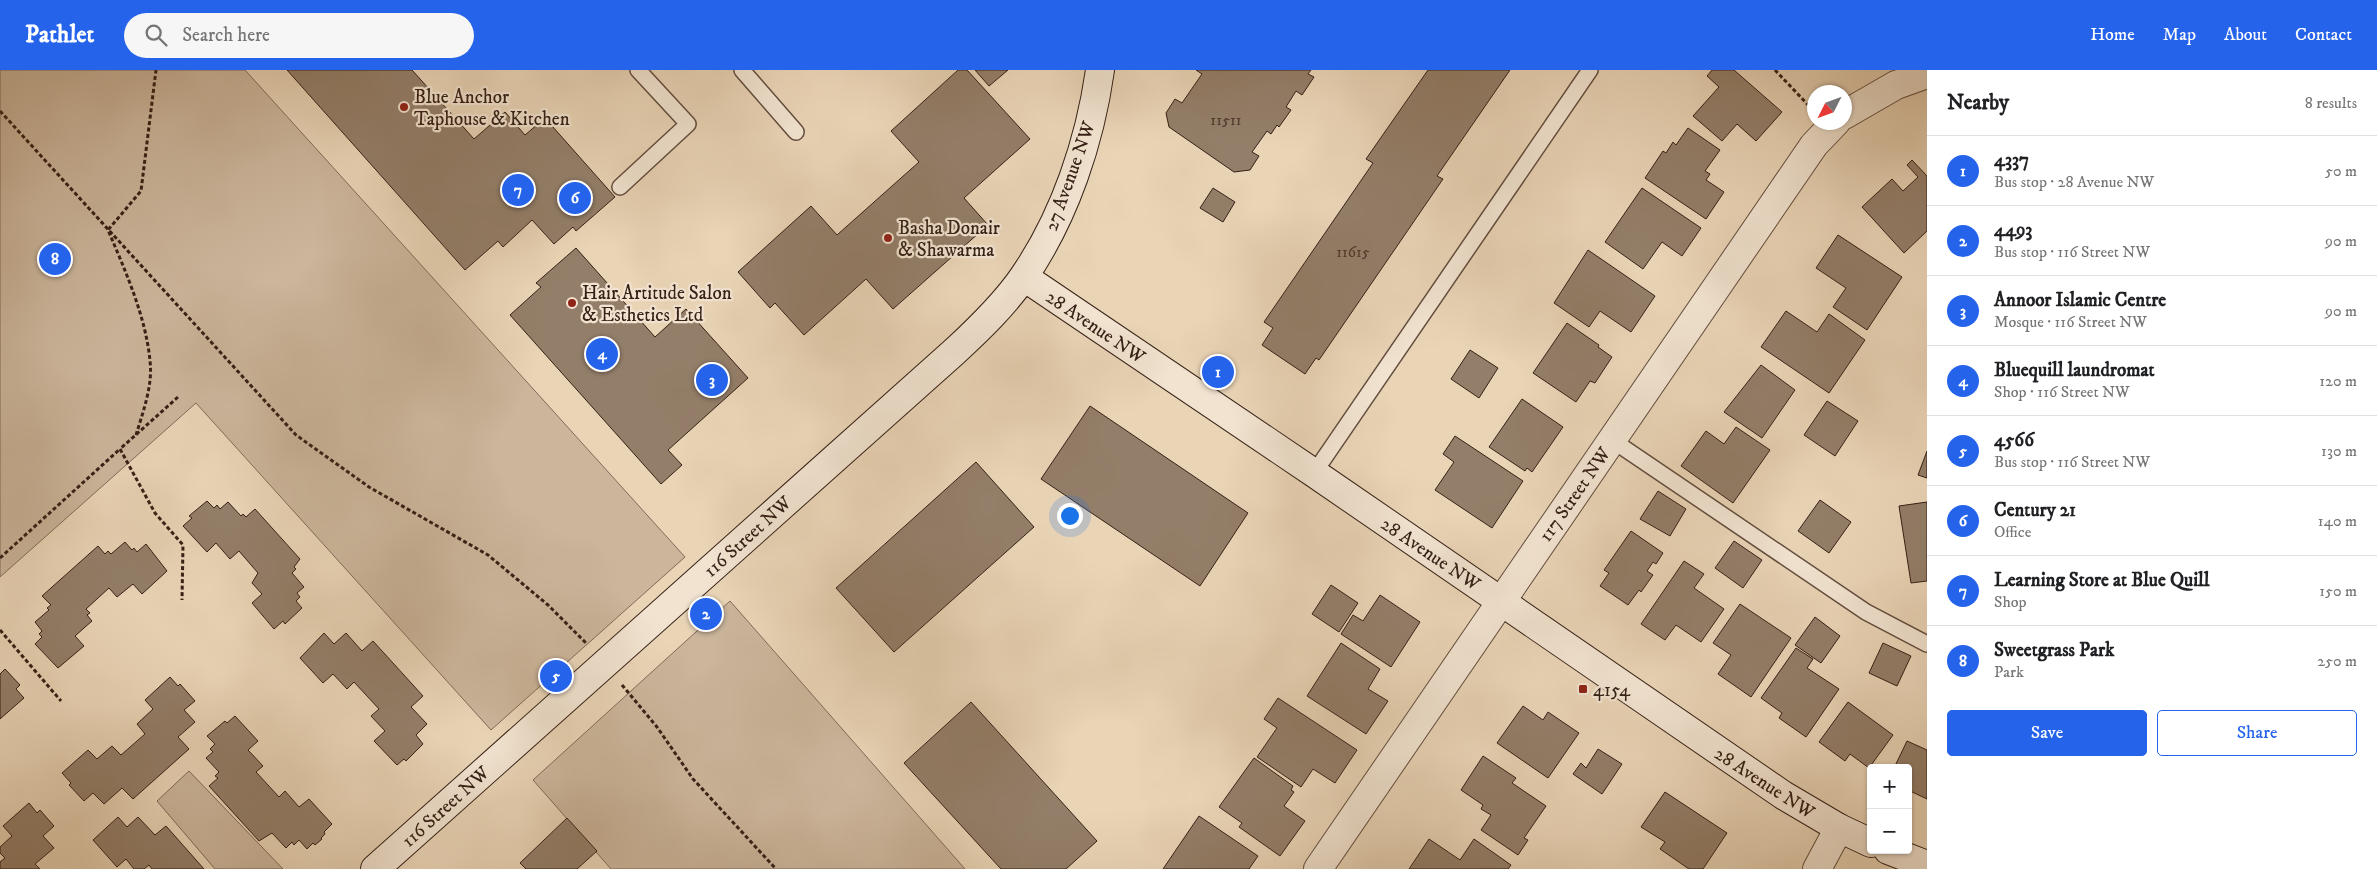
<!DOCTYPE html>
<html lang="en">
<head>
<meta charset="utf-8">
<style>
  :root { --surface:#fff; --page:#f6f6f6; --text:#202124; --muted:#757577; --line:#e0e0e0; --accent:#2563eb }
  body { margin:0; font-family:"IM FELL DW Pica",serif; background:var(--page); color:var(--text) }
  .controls { position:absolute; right:15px; bottom:15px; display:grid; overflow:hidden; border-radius:5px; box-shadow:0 1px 4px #0004 }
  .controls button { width:45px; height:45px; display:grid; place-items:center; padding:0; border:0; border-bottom:1px solid var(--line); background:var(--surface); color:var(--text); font:25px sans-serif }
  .compass { position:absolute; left:1807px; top:15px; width:45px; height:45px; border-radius:50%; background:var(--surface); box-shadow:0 1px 4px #0004; rotate:228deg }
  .you { position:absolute; left:1069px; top:445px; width:18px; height:18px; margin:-12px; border:4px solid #fff; border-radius:50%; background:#1a73e8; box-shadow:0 0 0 8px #1a73e833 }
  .badge { display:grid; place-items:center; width:32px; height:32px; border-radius:50%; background:var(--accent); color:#fff; font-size:16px; font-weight:700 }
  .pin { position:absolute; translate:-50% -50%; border:2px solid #fff; box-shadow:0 1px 5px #0006 }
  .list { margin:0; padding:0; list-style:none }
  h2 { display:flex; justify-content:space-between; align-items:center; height:65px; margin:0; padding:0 20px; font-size:21px }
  h2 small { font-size:16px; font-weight:400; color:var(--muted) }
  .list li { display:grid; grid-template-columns:32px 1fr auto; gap:15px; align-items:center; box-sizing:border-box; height:70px; padding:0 20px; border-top:1px solid var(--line) }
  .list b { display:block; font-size:19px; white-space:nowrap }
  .list p { margin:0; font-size:16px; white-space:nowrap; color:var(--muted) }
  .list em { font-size:16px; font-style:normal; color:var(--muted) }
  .actions { display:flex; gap:10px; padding:15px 20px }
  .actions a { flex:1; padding:11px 0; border:1px solid var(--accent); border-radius:5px; text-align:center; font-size:18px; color:var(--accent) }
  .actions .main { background:var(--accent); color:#fff }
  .icon { flex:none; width:28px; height:28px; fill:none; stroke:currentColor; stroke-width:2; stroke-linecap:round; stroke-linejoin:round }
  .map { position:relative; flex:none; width:1927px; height:799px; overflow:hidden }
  header { display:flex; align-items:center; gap:30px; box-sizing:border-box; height:70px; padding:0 25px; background:var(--accent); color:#fff }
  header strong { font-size:24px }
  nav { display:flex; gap:28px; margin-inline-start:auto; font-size:18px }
  .search { width:350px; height:45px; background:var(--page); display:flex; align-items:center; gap:12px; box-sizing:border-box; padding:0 18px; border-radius:28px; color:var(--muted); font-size:19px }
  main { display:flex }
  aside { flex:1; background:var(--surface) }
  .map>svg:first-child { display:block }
</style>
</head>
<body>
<header>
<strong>Pathlet</strong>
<div class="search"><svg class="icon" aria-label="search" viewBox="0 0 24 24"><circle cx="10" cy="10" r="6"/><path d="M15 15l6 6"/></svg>Search here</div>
<nav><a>Home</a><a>Map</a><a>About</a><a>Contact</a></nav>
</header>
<main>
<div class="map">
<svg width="1927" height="799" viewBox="0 0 1927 799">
  <rect width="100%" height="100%" fill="#e9d4b6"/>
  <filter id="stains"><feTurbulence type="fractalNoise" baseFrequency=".004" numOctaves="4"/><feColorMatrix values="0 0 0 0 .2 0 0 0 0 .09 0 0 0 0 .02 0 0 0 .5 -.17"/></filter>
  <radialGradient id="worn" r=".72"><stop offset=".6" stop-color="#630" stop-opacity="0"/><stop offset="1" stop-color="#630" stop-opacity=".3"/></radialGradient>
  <g fill="#cbb59b" stroke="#806a58">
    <path d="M0,0H245L685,487L491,660L196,333L0,507Z"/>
    <path d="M730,531L965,799H611L533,710Z"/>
    <path d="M189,701L283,799H215L157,731Z"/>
  </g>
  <g fill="#937e69" stroke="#362016">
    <path d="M287,0H412L474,69L505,42L525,65L545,48L615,127L576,161L573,157L554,174L532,150L503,177L498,171L465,200Z"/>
    <path d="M958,0H967L1030,69L964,128L988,155L893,239L866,209L804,265L775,233L770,238L738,202L811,136L837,165L919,92L891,61Z"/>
    <path d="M975,0H1008L989,16Z"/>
    <path d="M1196,0H1311L1308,4L1314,7L1302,25L1296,21L1286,37L1291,40L1279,57L1277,55L1271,64L1267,61L1252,82L1259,86L1250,100L1234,102L1169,57L1166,43L1175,29L1182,33L1202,4Z"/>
    <path d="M1428,0H1510L1437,106L1443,109L1319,290L1316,288L1305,304L1262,275L1273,258L1264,252L1373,93L1366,89Z"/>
    <path d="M1712,0H1734L1782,42L1756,71L1737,54L1722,71L1693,46L1719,17L1707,6Z"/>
    <path d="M1688,58L1720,80L1705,101L1710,104L1706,110L1724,122L1706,149L1645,108L1663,81L1666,83L1673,72L1676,75Z"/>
    <path d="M1912,90L1927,106V161L1904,183L1862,137L1892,109L1903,121L1918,107L1907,95Z"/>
    <path d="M1213,118L1235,132L1223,152L1200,138Z"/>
    <path d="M1642,118L1701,158L1682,186L1662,172L1643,199L1605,172Z"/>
    <path d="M1838,165L1902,207L1867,260L1833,237L1846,218L1816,198Z"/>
    <path d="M576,178L655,267L686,239L748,308L668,380L682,395L661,414L510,245L541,217L536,213Z"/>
    <path d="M1588,180L1655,226L1631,262L1600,241L1589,257L1554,233Z"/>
    <path d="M1786,241L1817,262L1829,244L1865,270L1829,323L1761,277Z"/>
    <path d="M1567,253L1599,275L1598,277L1612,287L1595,313L1590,311L1576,332L1533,303Z"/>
    <path d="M1470,280L1498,298L1479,328L1451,309Z"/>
    <path d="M1761,295L1795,320L1762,368L1724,342Z"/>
    <path d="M1522,329L1563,357L1532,402L1527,398L1525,401L1489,377Z"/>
    <path d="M1827,331L1858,351L1835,386L1804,365Z"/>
    <path d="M1090,336L1248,443L1200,516L1041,409Z"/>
    <path d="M1736,357L1770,380L1733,433L1681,396L1706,361L1724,374Z"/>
    <path d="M1455,366L1523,411L1492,458L1435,420L1454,392L1443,384Z"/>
    <path d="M1927,381V408L1918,405Z"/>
    <path d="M976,392L1034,457L894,582L836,518Z"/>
    <path d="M1658,421L1686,439L1670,466L1640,449Z"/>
    <path d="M1820,430L1851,452L1829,483L1798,461Z"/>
    <path d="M207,431L214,438L217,435L220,439L228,432L241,446L243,444L246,447L255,439L300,489L294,497L296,499L292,503L304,517L297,523L300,527L296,531L302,538L285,554L283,551L274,559L252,533L262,524L252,513L258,503L239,481L230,489L216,473L207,482L183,456L192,448L189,446Z"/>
    <path d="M1927,432V511L1911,513L1899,436Z"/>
    <path d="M1631,461L1663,483L1656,494L1653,492L1647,501L1653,505L1641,522L1639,520L1628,535L1600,516L1609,503L1604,500Z"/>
    <path d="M1734,471L1762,490L1743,518L1715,498Z"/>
    <path d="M125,472L132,480L134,478L137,482L146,474L167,501L142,524L133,514L117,527L109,518L86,539L90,543L87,545L92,551L75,566L84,576L58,598L35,574L42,567L39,564L42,561L35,552L49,540L47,538L51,535L42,526L98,476L105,484L108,481L111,484Z"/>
    <path d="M1684,491L1704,504L1694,518L1724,539L1701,572L1676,555L1665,570L1641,554Z"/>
    <path d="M1331,515L1358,533L1339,562L1312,544Z"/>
    <path d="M1380,525L1420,552L1391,597L1341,564L1353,545L1363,551Z"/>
    <path d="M1740,534L1791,568L1751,627L1718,604L1731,585L1713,573Z"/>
    <path d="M1815,547L1840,566L1821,593L1795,575Z"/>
    <path d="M324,563L334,574L346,563L362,581L373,571L423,626L411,637L427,654L416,665L423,674L406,691L404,689L397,695L374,671L385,661L371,646L379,639L354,612L347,619L333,604L323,613L300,588Z"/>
    <path d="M1341,573L1380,599L1368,619L1388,631L1366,664L1307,626Z"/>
    <path d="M1883,573L1911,586L1897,616L1869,603Z"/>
    <path d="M1796,578L1813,589L1807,598L1839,619L1806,667L1779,648L1782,643L1761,628Z"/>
    <path d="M5,599L20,615L16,619L24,628L0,649V604Z"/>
    <path d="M170,607L178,616L180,614L195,631L184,640L195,652L178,667L189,679L133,729L122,718L104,734L93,723L84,731L69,715L71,713L62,703L88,680L97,689L112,676L121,685L145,664L137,654L153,639L145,630Z"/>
    <path d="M1278,628L1357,680L1335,713L1313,699L1301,717L1257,687L1277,658L1264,649Z"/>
    <path d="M971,632L1097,771L1066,799H1001L904,693Z"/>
    <path d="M1848,632L1893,665L1869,698L1850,684L1845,691L1819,672Z"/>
    <path d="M1523,636L1543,650L1548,642L1579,663L1548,708L1497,673Z"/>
    <path d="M235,646L258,671L248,680L263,696L256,702L279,727L285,721L299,737L309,729L332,754L324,762L325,764L321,768L322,769L315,775L313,773L307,779L299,770L294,775L292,772L286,778L272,763L259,771L209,716L218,708L215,706L219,702L206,688L213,682L210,679L215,674L207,666L225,651L227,653Z"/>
    <path d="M1907,671L1927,680V729L1908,720V698H1894Z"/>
    <path d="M1598,679L1622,694L1602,724L1573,704L1581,693L1586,698Z"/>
    <path d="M1483,686L1516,708L1512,713L1546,736L1524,768L1528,770L1518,785L1481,760L1491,745L1481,739L1483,735L1461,720Z"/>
    <path d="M1254,688L1293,716L1291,720L1294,722L1284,736L1305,751L1280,786L1239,757L1242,753L1219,737Z"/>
    <path d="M1665,722L1727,763L1703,799H1689L1660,779L1665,772L1641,757Z"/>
    <path d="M29,733L37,743L40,740L54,756L43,766L54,778L35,794L40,799H0V792L5,788L0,783V777L12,766L3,756Z"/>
    <path d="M1199,746L1258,786L1249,799H1163Z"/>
    <path d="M118,747L127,757L138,747L155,765L166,756L204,799H152L149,795L144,799H134L126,789L117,797L93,770Z"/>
    <path d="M567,748L597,781L577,799H526L520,793Z"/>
    <path d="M1429,769L1460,790L1474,769L1511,795L1508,799H1409Z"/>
  </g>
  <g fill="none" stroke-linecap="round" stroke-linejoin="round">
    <g stroke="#634d3e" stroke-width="18">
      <g id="lane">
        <path d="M742,0L796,62"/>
        <path d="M620,117L688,54L638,0"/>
        <path d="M1612,370L1866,542L1927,574"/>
        <path d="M1314,403L1590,0"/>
      </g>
    </g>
    <g stroke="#634d3e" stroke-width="30">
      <g id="street">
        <path d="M1844,45L1896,15L1927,4"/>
        <path d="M1318,799L1814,75L1836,52"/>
        <path d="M1817,799L1839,758"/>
      </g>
    </g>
    <g stroke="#362016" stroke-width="30">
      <g id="secondary">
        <path d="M1024,207L1314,403L1783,725L1839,758L1871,773"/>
        <path d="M1888,780L1927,795"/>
        <path d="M375,799L954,282C979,259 1005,234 1024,206C1065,146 1090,71 1100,0"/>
      </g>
    </g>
    <g stroke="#362016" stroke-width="3" stroke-dasharray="4 2.5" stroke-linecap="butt">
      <path d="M1775,0L1811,38"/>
      <path d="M0,41L296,365L369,417L488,485L548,535L587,574"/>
      <path d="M178,327L120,379L155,443L183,475L182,530"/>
      <path d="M136,365C143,342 153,315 150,291C146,247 125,200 108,160L141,121L156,0"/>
      <path d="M0,488L120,379"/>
      <path d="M0,560L61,631"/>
      <path d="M622,615L657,657L693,709L776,799"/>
    </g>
    <use href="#lane" stroke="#f1e3d0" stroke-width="15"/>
    <use href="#street" stroke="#f1e3d0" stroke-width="28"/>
    <use href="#secondary" stroke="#f1e3d0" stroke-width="28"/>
  </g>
  <g fill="#8f2418" stroke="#f1e3d0" stroke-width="2">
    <circle cx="404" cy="37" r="5"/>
    <circle cx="888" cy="168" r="5"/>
    <circle cx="572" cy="233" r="5"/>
    <rect x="1578" y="614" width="10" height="10" rx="2.5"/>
  </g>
  <g text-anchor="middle" stroke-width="4.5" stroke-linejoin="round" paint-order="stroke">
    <g font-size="16" fill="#4d382b">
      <text x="1226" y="55">11511</text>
      <text x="1353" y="187">11615</text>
    </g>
    <g font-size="19" fill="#362016" stroke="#f1e3d0" text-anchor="start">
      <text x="414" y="33">Blue Anchor<tspan x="414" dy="22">Taphouse &amp; Kitchen</tspan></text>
      <text x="898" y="164">Basha Donair<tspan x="898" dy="22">&amp; Shawarma</tspan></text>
      <text x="582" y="229">Hair Artitude Salon<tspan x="582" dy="22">&amp; Esthetics Ltd</tspan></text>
      <text x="1593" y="626">4154</text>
    </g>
    <g font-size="19" fill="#362016" stroke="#f1e3d0">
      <text transform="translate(1069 106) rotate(-70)" y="7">27 Avenue NW</text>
      <text transform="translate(1096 256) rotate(34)" y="7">28 Avenue NW</text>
      <text transform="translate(1574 424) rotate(-55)" y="7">117 Street NW</text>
      <text transform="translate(747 466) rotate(-42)" y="7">116 Street NW</text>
      <text transform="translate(1431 483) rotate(34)" y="7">28 Avenue NW</text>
      <text transform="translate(1765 712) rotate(33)" y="7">28 Avenue NW</text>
      <text transform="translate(445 736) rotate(-42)" y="7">116 Street NW</text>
    </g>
  </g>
  <rect width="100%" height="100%" filter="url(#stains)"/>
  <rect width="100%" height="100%" fill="url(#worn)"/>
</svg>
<div class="controls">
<button>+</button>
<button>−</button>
</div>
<svg class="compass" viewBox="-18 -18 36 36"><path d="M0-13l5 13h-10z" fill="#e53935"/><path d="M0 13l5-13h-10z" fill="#757577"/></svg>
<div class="you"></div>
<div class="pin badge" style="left:1218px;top:302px">1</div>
<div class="pin badge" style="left:706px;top:544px">2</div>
<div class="pin badge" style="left:712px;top:310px">3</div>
<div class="pin badge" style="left:602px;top:284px">4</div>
<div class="pin badge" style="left:556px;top:606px">5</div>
<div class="pin badge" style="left:575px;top:128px">6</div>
<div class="pin badge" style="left:518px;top:120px">7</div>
<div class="pin badge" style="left:55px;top:189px">8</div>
</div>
<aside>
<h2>Nearby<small>8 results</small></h2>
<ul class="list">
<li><span class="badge">1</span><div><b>4337</b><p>Bus stop · 28 Avenue NW</p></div><em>50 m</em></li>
<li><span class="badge">2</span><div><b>4493</b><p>Bus stop · 116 Street NW</p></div><em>90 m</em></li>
<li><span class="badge">3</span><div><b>Annoor Islamic Centre</b><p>Mosque · 116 Street NW</p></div><em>90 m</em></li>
<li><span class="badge">4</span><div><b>Bluequill laundromat</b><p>Shop · 116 Street NW</p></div><em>120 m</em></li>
<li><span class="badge">5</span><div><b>4566</b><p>Bus stop · 116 Street NW</p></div><em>130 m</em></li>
<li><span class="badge">6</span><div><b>Century 21</b><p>Office</p></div><em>140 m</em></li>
<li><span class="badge">7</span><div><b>Learning Store at Blue Quill</b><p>Shop</p></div><em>150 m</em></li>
<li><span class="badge">8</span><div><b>Sweetgrass Park</b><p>Park</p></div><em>250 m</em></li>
</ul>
<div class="actions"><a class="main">Save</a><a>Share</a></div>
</aside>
</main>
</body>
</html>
